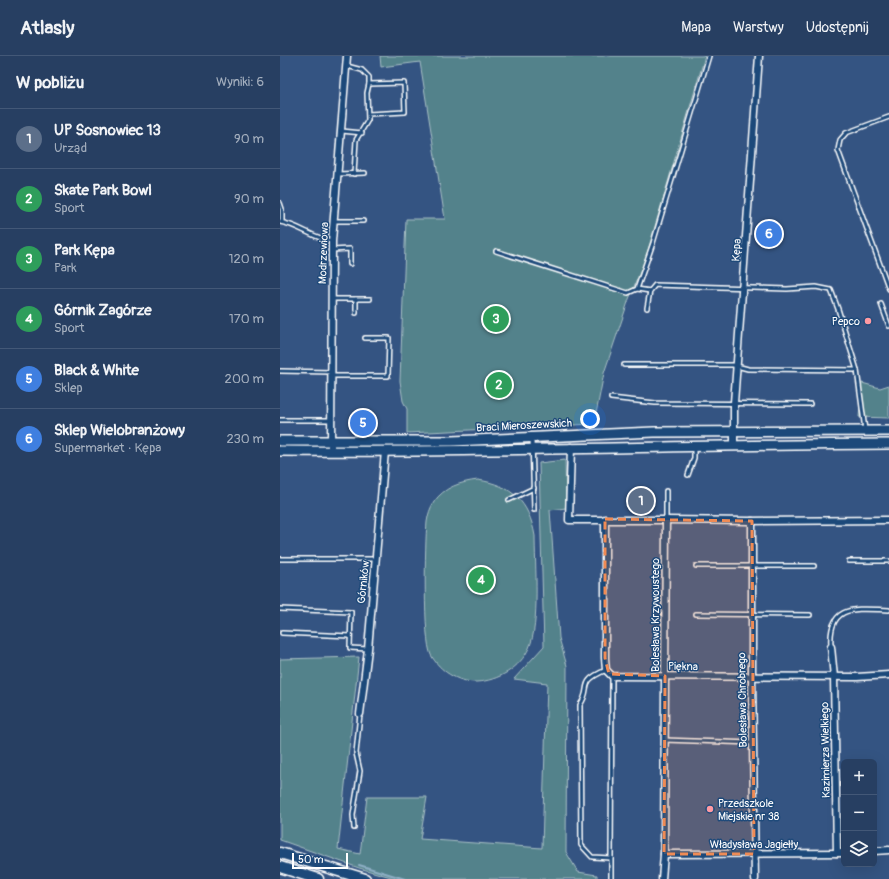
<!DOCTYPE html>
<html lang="pl">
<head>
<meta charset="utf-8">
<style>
  :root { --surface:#273f62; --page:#2f4668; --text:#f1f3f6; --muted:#a4afbe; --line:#435877; --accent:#ff9aa2 }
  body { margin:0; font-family:Pangolin,sans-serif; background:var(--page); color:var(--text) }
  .controls { position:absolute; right:12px; bottom:12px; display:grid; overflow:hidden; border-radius:6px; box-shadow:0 4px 16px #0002 }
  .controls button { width:36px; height:36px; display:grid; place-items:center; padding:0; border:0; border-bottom:1px solid var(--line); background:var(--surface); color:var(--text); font:20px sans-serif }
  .scale { position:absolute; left:12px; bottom:10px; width:56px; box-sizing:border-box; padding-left:4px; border:2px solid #fff; border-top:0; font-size:11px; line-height:14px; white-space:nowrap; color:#fff; -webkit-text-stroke:3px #1f4a7a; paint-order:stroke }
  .you { position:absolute; left:310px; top:363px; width:14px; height:14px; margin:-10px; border:3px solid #fff; border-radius:50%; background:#1a73e8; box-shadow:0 0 0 6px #1a73e833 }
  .badge { display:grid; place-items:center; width:26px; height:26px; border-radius:50%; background:var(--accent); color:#fff; font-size:13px; font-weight:700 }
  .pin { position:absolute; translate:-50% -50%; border:2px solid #fff; box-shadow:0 1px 4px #0006 }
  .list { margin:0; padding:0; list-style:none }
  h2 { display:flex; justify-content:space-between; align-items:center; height:52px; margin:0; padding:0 16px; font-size:17px }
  h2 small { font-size:13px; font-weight:400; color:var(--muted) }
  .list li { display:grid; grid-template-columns:26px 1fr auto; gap:12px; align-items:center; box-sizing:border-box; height:60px; padding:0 16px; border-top:1px solid var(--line) }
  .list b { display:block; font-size:15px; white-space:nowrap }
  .list p { margin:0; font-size:13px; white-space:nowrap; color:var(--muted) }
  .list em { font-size:13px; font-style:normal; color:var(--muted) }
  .icon { flex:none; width:22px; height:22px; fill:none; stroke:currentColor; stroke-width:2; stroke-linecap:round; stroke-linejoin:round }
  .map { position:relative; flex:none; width:609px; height:823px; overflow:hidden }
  header { display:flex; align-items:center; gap:24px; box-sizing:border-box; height:56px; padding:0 20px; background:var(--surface); border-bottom:1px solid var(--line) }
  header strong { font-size:19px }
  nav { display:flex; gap:22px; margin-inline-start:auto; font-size:14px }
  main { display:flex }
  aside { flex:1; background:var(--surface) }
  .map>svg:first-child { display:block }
</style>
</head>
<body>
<header>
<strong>Atlasly</strong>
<nav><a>Mapa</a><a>Warstwy</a><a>Udostępnij</a></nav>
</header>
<main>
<aside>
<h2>W pobliżu<small>Wyniki: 6</small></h2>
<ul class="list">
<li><span class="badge" style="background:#5c6f8a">1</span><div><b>UP Sosnowiec 13</b><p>Urząd</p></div><em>90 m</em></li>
<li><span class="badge" style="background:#2e9e5b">2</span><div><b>Skate Park Bowl</b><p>Sport</p></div><em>90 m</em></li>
<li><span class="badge" style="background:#2e9e5b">3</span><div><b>Park Kępa</b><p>Park</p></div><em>120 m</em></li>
<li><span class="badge" style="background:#2e9e5b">4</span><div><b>Górnik Zagórze</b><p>Sport</p></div><em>170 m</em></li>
<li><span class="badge" style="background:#3f7fe0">5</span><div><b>Black &amp; White</b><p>Sklep</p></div><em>200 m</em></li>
<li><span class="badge" style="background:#3f7fe0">6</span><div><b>Sklep Wielobranżowy</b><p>Supermarket · Kępa</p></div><em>230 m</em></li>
</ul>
</aside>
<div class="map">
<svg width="609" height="823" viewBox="0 0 609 823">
  <rect width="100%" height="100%" fill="#345482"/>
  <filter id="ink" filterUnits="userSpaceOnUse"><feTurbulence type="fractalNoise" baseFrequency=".025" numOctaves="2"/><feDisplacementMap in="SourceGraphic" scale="8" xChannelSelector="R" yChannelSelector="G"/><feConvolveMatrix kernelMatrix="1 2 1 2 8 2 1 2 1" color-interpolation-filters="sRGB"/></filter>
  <g filter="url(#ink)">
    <g fill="#53828b" stroke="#a9c0c5">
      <path d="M100,0H425L366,201L349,243L324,317L314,368L127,377V353L123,345L120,325L126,163H165L140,6L101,11Z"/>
      <path d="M582,327L600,332L609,329V362L579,361Z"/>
      <path d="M285,404L286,452L270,454L279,582L287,610L286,796L298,816L317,819V823H118L79,812L0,784V603L79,601L58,793L80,798L87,741H147L140,783L262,792L267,627L234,623L264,590L259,407Z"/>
      <path d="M198,424C232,429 249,446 255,480C255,508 260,569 249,592C240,612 218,625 196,626C177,626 160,615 151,599C143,583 145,488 147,466C148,459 150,452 154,446C164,431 181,426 198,424Z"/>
    </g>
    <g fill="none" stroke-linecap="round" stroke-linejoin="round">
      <path stroke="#8fb0c6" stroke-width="2" d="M79,809L125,823"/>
      <g stroke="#fff" stroke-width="6">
        <g id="service">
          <path d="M67,10L82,14L89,21V28L87,37L88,64L76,84L74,118"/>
          <path d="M88,58L125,56L124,27L89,28"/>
          <path d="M609,61L566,77L560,84L558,94L609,233"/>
          <path d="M62,75L82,77"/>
          <path d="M58,118L85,117"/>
          <path d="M0,147L2,153V166"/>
          <path d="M54,165H83"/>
          <path d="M0,166C19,169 34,183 52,185"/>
          <path d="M52,194L70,193V208"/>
          <path d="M216,195L348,237L357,233L373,187L429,0"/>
          <path d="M357,233L370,235"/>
          <path d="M52,243H90"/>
          <path d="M601,248L609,270"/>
          <path d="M367,252L370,235L375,229L507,233L536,231L551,234L558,253L577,314L585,374"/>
          <path d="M76,257V243"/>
          <path d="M344,309H453L468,313L577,314"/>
          <path d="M0,315L52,316"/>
          <path d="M52,320H108L109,282H85"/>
          <path d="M331,342L375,347L530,348"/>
          <path d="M0,364H51"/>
          <path d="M252,383L254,454"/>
          <path d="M408,419L414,402V392"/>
          <path d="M386,435V464"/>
          <path d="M229,444L254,432"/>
          <path d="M0,503H95"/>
          <path d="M569,505H609"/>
          <path d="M416,510H534"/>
          <path d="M0,553L71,556L70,592L88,593"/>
          <path d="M416,558L530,559"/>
          <path d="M2,577L70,580"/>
          <path d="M551,591C548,547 576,553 609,554"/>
          <path d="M326,614C296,627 313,631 300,649L301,789L312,801L331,802L332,621"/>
          <path d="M384,684L473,687"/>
          <path d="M74,772L73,759L80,715L76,697L80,658"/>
          <path d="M331,802V823"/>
        </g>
      </g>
      <g stroke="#fff" stroke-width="9">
        <g id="minor">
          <path d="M454,389V347L479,0"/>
          <path d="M291,391L289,464H386L384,798L382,823"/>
          <path d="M51,396L52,185L67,0"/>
          <path d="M325,463V602L326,614L332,620L577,621L609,619"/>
          <path d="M386,464L469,465L609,464"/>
          <path d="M472,465V621L475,823"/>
          <path d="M551,591L554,621L557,797"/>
          <path d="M80,658L88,593L105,395"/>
          <path d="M594,795L609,794"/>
          <path d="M384,798L564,797"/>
        </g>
      </g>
      <g stroke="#fff" stroke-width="12">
        <g id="secondary">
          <path d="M0,385H172L374,376L609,375"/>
          <path d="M0,395C203,397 406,389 609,388"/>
        </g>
      </g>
      <g stroke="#fff" stroke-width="13">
        <g id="primary">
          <path d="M0,797L85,823"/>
          <path d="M0,811L38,823"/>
        </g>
      </g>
      <use href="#service" stroke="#1f4a7a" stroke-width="3"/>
      <use href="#minor" stroke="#1f4a7a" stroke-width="6"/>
      <use href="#secondary" stroke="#1f4a7a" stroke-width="9"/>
      <use href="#primary" stroke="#1f4a7a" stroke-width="10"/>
    </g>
  </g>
  <path fill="#ef8b55" fill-opacity="0.2" stroke="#ef8b55" stroke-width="3" stroke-dasharray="8 5" stroke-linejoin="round" d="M325,463L472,465L474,798H384L385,620L329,618L325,602Z"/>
  <g fill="#ff9aa2" stroke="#1f4a7a" stroke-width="1.5">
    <circle cx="588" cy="265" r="4"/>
    <circle cx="430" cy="753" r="4"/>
  </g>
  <g text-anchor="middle" stroke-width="3" stroke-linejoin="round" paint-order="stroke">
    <g font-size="11" fill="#fff" stroke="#1f4a7a">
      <text transform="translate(456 194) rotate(-86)" y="4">Kępa</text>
      <text transform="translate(43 197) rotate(-88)" y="4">Modrzewiowa</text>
      <text transform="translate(244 369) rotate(-3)" y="4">Braci Mieroszewskich</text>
      <text transform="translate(83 526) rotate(-84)" y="4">Górników</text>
      <text transform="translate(375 559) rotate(-90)" y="4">Bolesława Krzywoustego</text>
      <text transform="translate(403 610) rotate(1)" y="4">Piękna</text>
      <text transform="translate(462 644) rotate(-91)" y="4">Bolesława Chrobrego</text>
      <text transform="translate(545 694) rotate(-91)" y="4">Kazimierza Wielkiego</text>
      <text x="474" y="792">Władysława Jagiełły</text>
    </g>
    <g font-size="11" fill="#fff" stroke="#1f4a7a" text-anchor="end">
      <text x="580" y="269">Pepco</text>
      <text x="438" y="751" text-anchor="start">Przedszkole<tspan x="438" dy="13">Miejskie nr 38</tspan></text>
    </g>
  </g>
</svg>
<div class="controls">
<button>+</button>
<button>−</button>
<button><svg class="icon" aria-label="layers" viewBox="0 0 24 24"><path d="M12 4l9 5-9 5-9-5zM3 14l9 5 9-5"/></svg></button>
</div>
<div class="scale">50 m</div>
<div class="you"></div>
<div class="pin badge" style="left:361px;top:445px;background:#5c6f8a">1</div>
<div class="pin badge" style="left:219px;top:329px;background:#2e9e5b">2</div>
<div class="pin badge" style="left:216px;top:263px;background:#2e9e5b">3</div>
<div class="pin badge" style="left:201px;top:524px;background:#2e9e5b">4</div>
<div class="pin badge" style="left:83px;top:367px;background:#3f7fe0">5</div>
<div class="pin badge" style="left:489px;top:178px;background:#3f7fe0">6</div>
</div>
</main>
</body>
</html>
